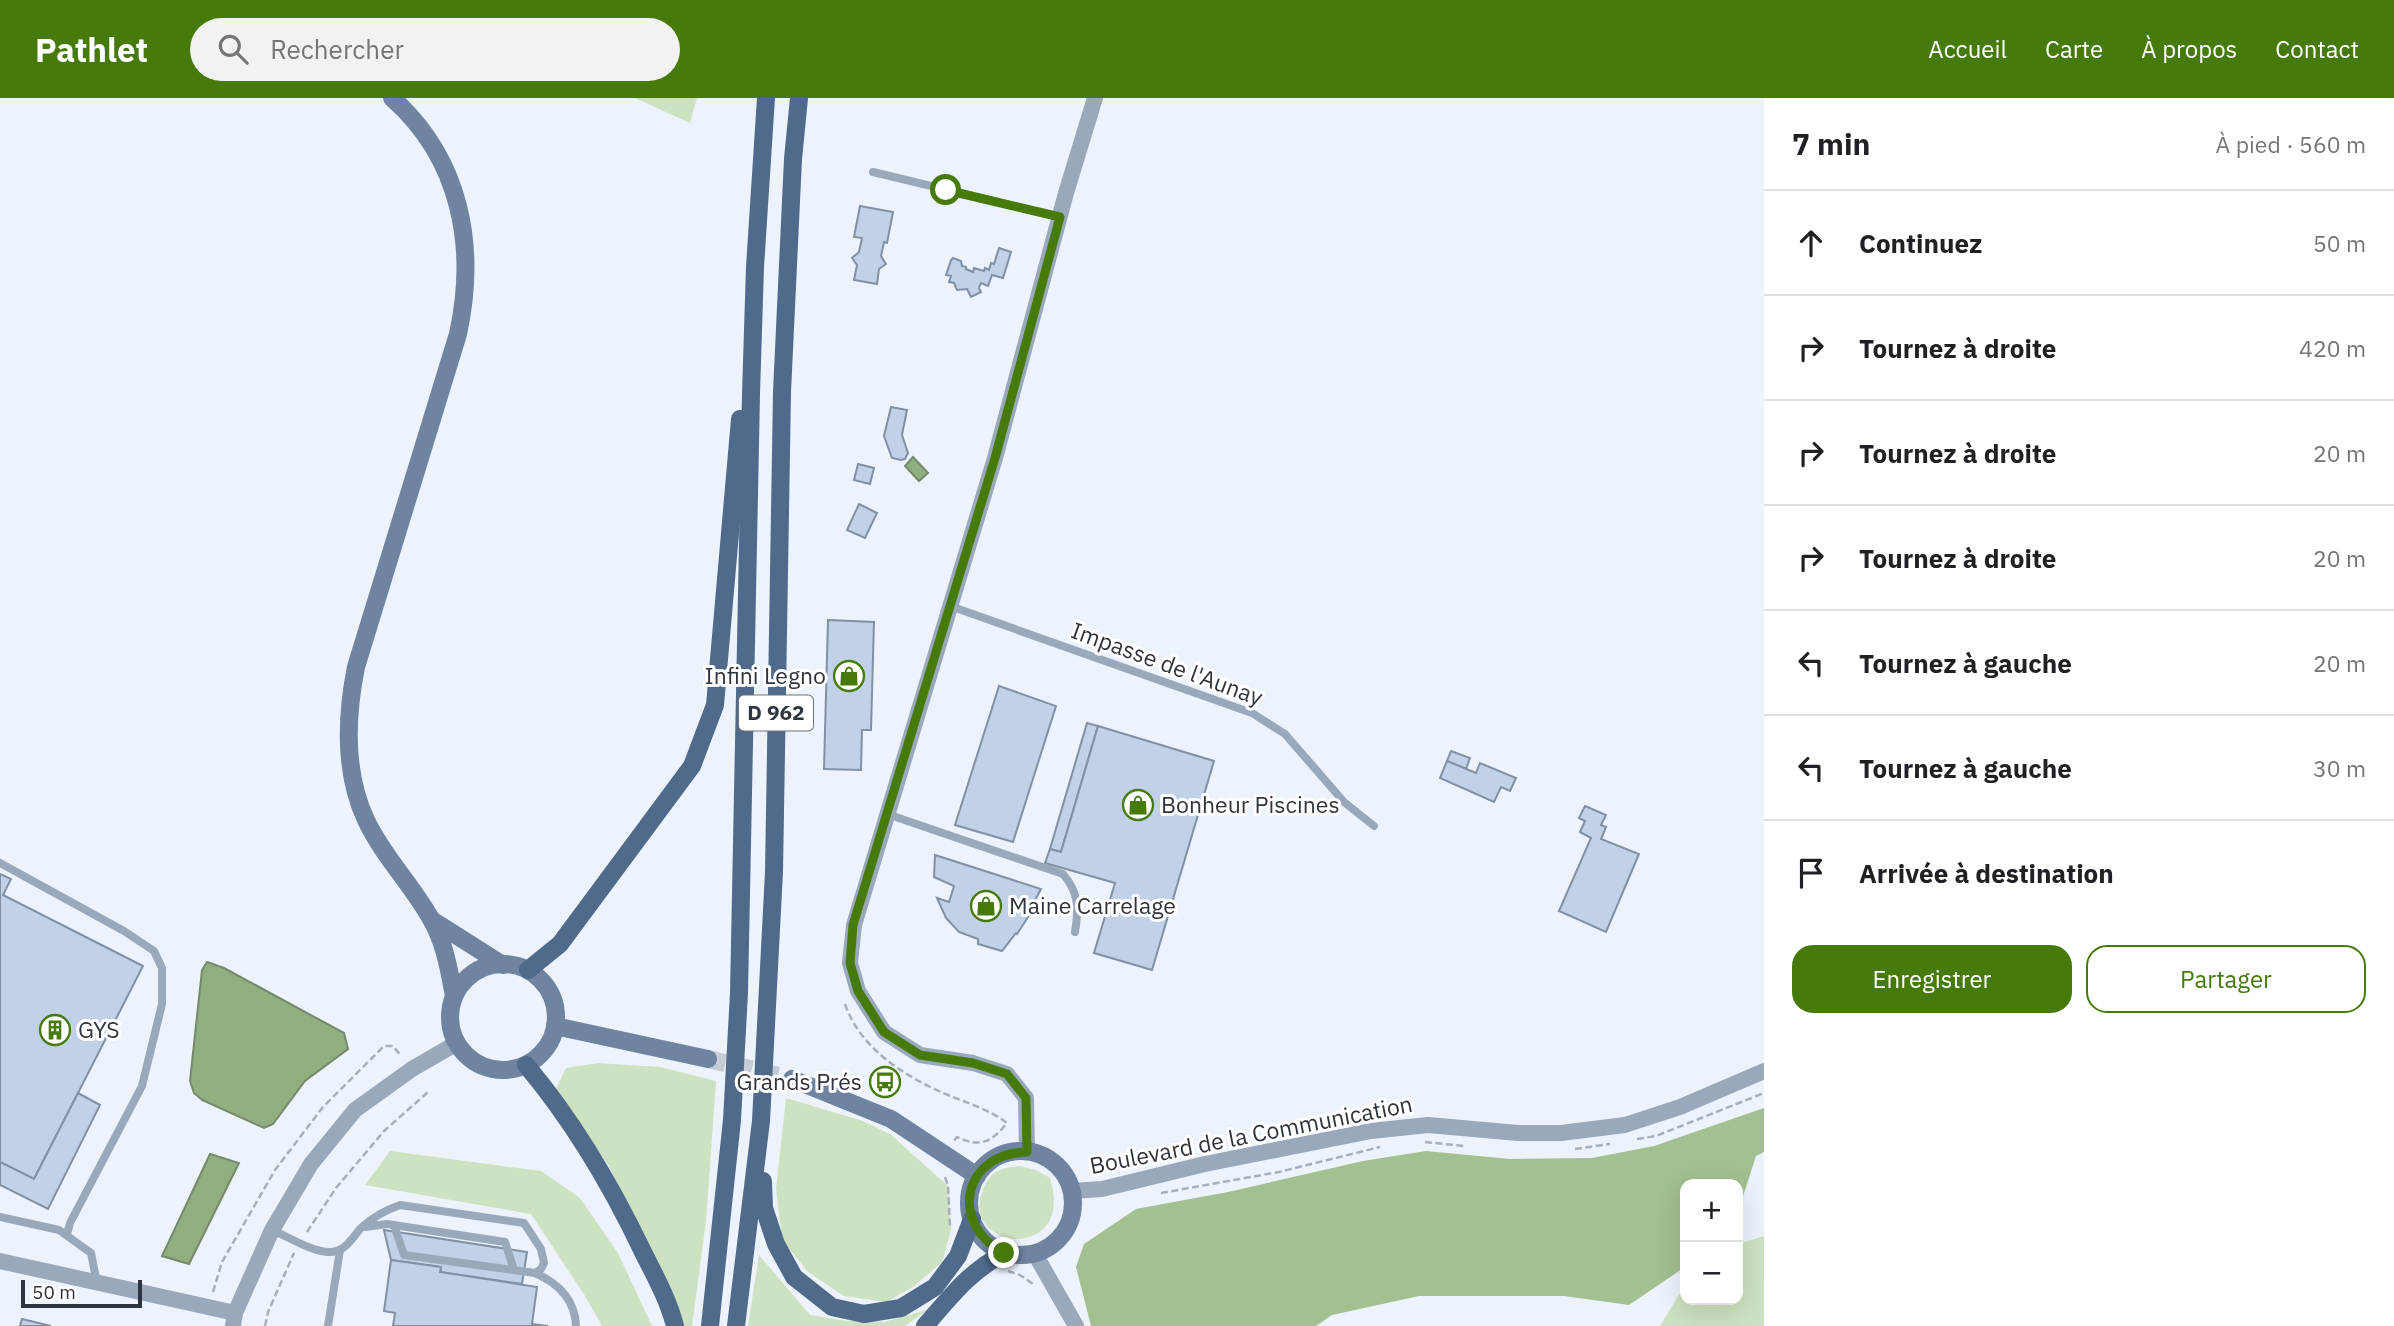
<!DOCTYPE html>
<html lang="fr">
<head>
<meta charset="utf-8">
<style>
  :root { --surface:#fff; --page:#f2f2f2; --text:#202124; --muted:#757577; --line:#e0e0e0; --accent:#467b0c }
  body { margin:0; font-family:"IBM Plex Sans",sans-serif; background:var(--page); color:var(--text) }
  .controls { position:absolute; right:21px; bottom:21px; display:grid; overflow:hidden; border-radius:14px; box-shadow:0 7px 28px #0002 }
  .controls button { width:63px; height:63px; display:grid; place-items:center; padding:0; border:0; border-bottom:2px solid var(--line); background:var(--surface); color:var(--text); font:35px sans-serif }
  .scale { position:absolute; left:21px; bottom:18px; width:121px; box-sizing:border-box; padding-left:7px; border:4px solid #2e353e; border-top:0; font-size:19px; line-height:24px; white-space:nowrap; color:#2e353e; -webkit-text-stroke:5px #fff; paint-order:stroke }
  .stop { position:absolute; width:21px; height:21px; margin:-16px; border:5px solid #467b0c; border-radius:50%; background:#fff }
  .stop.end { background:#467b0c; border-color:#fff; box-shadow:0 2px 7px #0008 }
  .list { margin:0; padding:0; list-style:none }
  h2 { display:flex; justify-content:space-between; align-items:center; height:91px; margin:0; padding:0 28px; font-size:30px }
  h2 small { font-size:23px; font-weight:400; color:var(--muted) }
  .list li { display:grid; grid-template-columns:46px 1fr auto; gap:21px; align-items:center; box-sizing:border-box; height:105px; padding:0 28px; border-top:2px solid var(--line) }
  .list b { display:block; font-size:26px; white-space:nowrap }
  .list em { font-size:23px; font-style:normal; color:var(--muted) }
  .actions { display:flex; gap:14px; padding:21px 28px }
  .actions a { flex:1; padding:16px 0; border:2px solid var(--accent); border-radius:21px; text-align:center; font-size:24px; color:var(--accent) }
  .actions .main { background:var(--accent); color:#fff }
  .icon { flex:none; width:38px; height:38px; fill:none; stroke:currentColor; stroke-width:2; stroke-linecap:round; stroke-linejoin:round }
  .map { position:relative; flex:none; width:1764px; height:1228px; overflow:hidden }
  header { display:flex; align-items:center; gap:42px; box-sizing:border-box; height:98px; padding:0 35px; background:var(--accent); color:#fff }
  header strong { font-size:33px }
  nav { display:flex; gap:38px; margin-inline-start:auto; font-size:24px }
  .search { width:490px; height:63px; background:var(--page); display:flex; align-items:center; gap:18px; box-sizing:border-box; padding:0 24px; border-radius:38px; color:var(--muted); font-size:26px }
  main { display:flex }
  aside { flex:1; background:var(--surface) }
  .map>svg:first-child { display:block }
</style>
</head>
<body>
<header>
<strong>Pathlet</strong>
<div class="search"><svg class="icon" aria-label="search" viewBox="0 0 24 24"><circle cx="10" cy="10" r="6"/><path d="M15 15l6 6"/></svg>Rechercher</div>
<nav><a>Accueil</a><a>Carte</a><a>À propos</a><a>Contact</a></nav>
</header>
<main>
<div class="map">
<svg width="1764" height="1228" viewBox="0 0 1764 1228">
  <rect width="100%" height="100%" fill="#ecf3fd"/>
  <g fill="#cde2c0">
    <path d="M635,0H697L690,25Z"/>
    <path d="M598,965L660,969L716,983L706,1123L692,1228H678L610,1070L556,991L566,970Z"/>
    <path d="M786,1000L863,1023L890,1036L948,1088L951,1132L942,1164L913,1189L886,1204L844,1198L808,1174L782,1142L776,1091Z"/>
    <path d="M390,1053L541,1073L580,1100L618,1155L652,1228H602L585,1198L531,1116L365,1087Z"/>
    <path d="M1020,1068L1036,1072L1050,1080C1077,1168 952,1152 985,1087C992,1072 1004,1069 1020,1068Z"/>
    <path d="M1764,1138V1228H1660L1685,1187V1202H1738V1146Z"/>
    <path d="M759,1157L810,1217L847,1223L884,1224L927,1212L905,1228H748Z"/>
  </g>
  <path fill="#a3c090" d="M1764,1010V1054L1756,1058L1738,1114V1086H1685V1169L1629,1207L1564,1198H1419L1332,1217L1316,1228H1091L1076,1169L1084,1146L1136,1111L1228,1094L1363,1063L1426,1053L1510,1061L1592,1060L1654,1048Z"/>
  <g fill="#91ae7f" stroke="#738a6c" stroke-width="2">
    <path d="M913,359L928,375L919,383L905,368Z"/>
    <path d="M207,864L224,870L344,935L348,951L305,983L273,1026L264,1030L202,1002L194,995L190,983L202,872Z"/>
    <path d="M210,1056L239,1065L189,1166L162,1158Z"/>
  </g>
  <g fill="#c0d1e8" stroke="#8090a5" stroke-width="2">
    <path d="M860,108L893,114L887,145L884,144L881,158L886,166L879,171L877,186L854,182L857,167L852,160L859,154L862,140L854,139Z"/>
    <path d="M999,150L1011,154L1003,180L992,177L988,188L981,185L979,190L981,194L971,199L967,191L957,192L954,185L949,184L951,178L946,177L951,162L953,160L961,163L962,168L966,169V171L973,174L974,170L984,173L985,170L989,172L991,165L994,166Z"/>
    <path d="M891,309L907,312L902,337L908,355L905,361L901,362L892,360L884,338Z"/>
    <path d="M858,366L874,370L870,386L854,382Z"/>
    <path d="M859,406L877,415L865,440L847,432Z"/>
    <path d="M828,522L874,524L871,632H862L861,672L824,671Z"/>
    <path d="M999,588L1056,608L1013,744L955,727Z"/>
    <path d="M1087,625L1098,628L1061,754L1050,751Z"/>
    <path d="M1098,628L1214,663L1152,872L1094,855L1115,785L1045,765L1050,751L1061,754Z"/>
    <path d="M1451,653L1470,660L1466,671L1447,663Z"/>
    <path d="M1447,663L1476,675L1480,665L1516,680L1510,693L1501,689L1494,704L1440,680Z"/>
    <path d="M1585,708L1606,717L1601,727L1606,729L1601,741L1639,756L1606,834L1559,813L1591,740L1580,734L1585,723L1579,720Z"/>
    <path d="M935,757L1041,791L1028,815L1030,816L1017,836L1016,835L1002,853L978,846V841L959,834L946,820L937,800L949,804L954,788L934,779Z"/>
    <path d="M0,776L11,781L3,797L143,868L34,1081L0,1064Z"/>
    <path d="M78,995L100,1007L48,1111L0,1087V1064L34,1081Z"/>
    <path d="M384,1132L527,1154L522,1186L440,1174L441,1169L391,1162Z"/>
    <path d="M391,1162L441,1169L440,1174L537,1189L532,1226L548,1228H393L395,1215L384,1213Z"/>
    <path d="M22,1221L51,1228H20Z"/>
  </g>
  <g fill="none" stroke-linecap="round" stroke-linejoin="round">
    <path stroke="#c6cdd7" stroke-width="18" stroke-dasharray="18 9" stroke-linecap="butt" d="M708,961L792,981"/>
    <g stroke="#a8afb9" stroke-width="2.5" stroke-dasharray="7 3.5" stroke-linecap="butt">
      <path d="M845,906C860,950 903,977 943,995C964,1004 989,1011 1007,1025C992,1044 980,1050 957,1039L953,1044"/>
      <path d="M1637,1041L1656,1038L1764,995"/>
      <path d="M1425,1044L1464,1048"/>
      <path d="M1575,1051L1610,1046"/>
      <path d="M945,1079L948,1088L950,1128"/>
      <path d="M1161,1095L1279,1074L1380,1049"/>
      <path d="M307,1134L336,1090L384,1033L428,994"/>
      <path d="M1008,1173L1020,1177L1033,1186"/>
      <path d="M213,1194L222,1164L275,1072L323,1009L384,948H393L401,958"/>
      <path d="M265,1228L268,1214L294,1155"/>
    </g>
    <g stroke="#9aa8bc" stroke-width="8">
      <path d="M873,74L1060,119"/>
      <path d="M950,508L1252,615L1285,636L1344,704L1374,728"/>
      <path d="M887,716L1063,776C1079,795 1079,810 1075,834"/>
      <path d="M0,765L124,833L154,853L162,870V906L142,988L70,1125L67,1136"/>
      <path d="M0,1119L59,1132L91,1155L97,1185"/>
      <path d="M394,1127L404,1157L535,1175C558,1185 575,1202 576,1228"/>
      <path d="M365,1129L387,1126L505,1144L514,1172"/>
      <path d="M272,1132C289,1139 310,1153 328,1154C346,1155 352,1139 362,1129C373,1119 386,1112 400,1107L524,1125L541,1151L544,1165L541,1171L535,1175"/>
      <path d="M328,1228L340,1152"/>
    </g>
    <g stroke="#9aa8bc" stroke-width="16">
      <path d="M1027,1054L1026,1000L1007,976L973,965L920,957L884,934L858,893L850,865L854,827L995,360L1066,95L1095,0"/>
      <path d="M1072,1093L1102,1091L1205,1066L1371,1033L1428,1027L1518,1035H1561L1625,1027L1680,1009L1764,973"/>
      <path d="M1035,1156L1076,1228"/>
      <path d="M0,1163L235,1215"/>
      <path d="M233,1228L235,1215L272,1132L311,1066L355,1012L412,971L457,945"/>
    </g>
    <g stroke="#6f84a0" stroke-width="18">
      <path d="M392,0C461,61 477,149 458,236L356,569C346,619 344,675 366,722C383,758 412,787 431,821C445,845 449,872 454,898"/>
      <path d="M432,822L503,867"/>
      <circle cx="503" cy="919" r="53"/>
      <path d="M555,928L708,961"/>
      <path d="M792,981L891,1021L977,1078"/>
      <circle cx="1021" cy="1105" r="52"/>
    </g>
    <g stroke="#506a8c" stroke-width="18">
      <path d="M528,872L560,846L692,668L715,607L740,321"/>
      <path d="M526,967C574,1024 611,1087 643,1154C655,1178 668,1201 675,1228"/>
      <path d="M763,1083L764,1110L776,1146L794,1179L832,1209L864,1216L901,1210L935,1189L958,1158L972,1121"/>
      <path d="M710,1228L732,1022L739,895L751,296L755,169L766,0"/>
      <path d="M736,1228L761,1023L774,774L782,294L793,61L799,0"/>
      <path d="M925,1228C952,1197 968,1175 1004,1155"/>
    </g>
  </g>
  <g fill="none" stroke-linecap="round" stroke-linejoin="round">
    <path stroke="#467b0c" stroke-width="9" d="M946,92L1060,119L995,360L853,827L850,865L858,893L884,934L920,957L973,965L1007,976L1026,1000L1027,1054C963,1055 948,1125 1004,1155"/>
  </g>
  <defs>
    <g id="shop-ring" transform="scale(1.575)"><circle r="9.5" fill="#fff" stroke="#467b0c" stroke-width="1.5"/><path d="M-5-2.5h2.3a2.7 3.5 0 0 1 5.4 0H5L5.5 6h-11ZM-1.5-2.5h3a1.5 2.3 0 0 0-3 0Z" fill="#467b0c"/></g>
    <g id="building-ring" transform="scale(1.575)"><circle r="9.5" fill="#fff" stroke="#467b0c" stroke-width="1.5"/><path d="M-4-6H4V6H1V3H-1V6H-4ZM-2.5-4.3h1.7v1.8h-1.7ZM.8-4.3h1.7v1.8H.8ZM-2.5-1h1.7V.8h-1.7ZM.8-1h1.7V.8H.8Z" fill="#467b0c"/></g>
    <g id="bus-ring" transform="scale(1.575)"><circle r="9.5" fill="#fff" stroke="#467b0c" stroke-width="1.5"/><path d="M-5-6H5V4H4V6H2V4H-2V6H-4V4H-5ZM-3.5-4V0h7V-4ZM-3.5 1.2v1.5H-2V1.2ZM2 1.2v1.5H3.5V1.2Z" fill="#467b0c"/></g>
  </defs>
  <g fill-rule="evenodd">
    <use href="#shop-ring" x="849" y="578"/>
    <use href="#shop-ring" x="1138" y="707"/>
    <use href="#shop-ring" x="986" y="808"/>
    <use href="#building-ring" x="55" y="932"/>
    <use href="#bus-ring" x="885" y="984"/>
  </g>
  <g text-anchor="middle" stroke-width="6" stroke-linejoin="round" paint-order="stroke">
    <rect fill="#fff" stroke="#6d7278" stroke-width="2" x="739" y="597.5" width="74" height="35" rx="5"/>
    <g font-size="21" font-weight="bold" fill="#2e353e">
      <text x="776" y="622">D 962</text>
    </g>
    <g font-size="23" fill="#2e353e" stroke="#fff">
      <text transform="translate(1167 566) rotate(20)" y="8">Impasse de l'Aunay</text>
      <text transform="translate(1251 1037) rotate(-11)" y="8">Boulevard de la Communication</text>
    </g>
    <g font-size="23" fill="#2e353e" stroke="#fff" text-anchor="start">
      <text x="826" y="586" text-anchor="end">Infini Legno</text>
      <text x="1161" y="715">Bonheur Piscines</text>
      <text x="1009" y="816">Maine Carrelage</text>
      <text x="78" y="940">GYS</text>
      <text x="862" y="992" text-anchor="end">Grands Prés</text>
    </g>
  </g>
</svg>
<div class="controls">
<button>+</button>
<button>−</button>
</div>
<div class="scale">50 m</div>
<div class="stop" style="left:946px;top:92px"></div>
<div class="stop end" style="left:1004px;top:1155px"></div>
</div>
<aside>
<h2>7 min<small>À pied · 560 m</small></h2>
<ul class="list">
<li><svg class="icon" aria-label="ahead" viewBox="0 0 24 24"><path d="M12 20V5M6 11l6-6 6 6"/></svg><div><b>Continuez</b></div><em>50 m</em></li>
<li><svg class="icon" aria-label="right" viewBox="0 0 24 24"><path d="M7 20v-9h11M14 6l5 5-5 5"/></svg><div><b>Tournez à droite</b></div><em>420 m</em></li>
<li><svg class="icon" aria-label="right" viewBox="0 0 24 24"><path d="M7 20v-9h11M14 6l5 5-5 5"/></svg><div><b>Tournez à droite</b></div><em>20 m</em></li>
<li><svg class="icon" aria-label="right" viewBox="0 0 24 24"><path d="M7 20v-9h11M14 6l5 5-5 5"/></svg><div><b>Tournez à droite</b></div><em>20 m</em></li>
<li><svg class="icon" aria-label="left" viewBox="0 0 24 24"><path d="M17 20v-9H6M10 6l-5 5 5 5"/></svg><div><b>Tournez à gauche</b></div><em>20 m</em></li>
<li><svg class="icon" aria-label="left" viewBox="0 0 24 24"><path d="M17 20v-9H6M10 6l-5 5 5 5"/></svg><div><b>Tournez à gauche</b></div><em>30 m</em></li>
<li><svg class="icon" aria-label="arrive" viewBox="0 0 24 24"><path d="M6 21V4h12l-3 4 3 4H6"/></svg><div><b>Arrivée à destination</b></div></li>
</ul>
<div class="actions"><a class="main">Enregistrer</a><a>Partager</a></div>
</aside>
</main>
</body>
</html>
